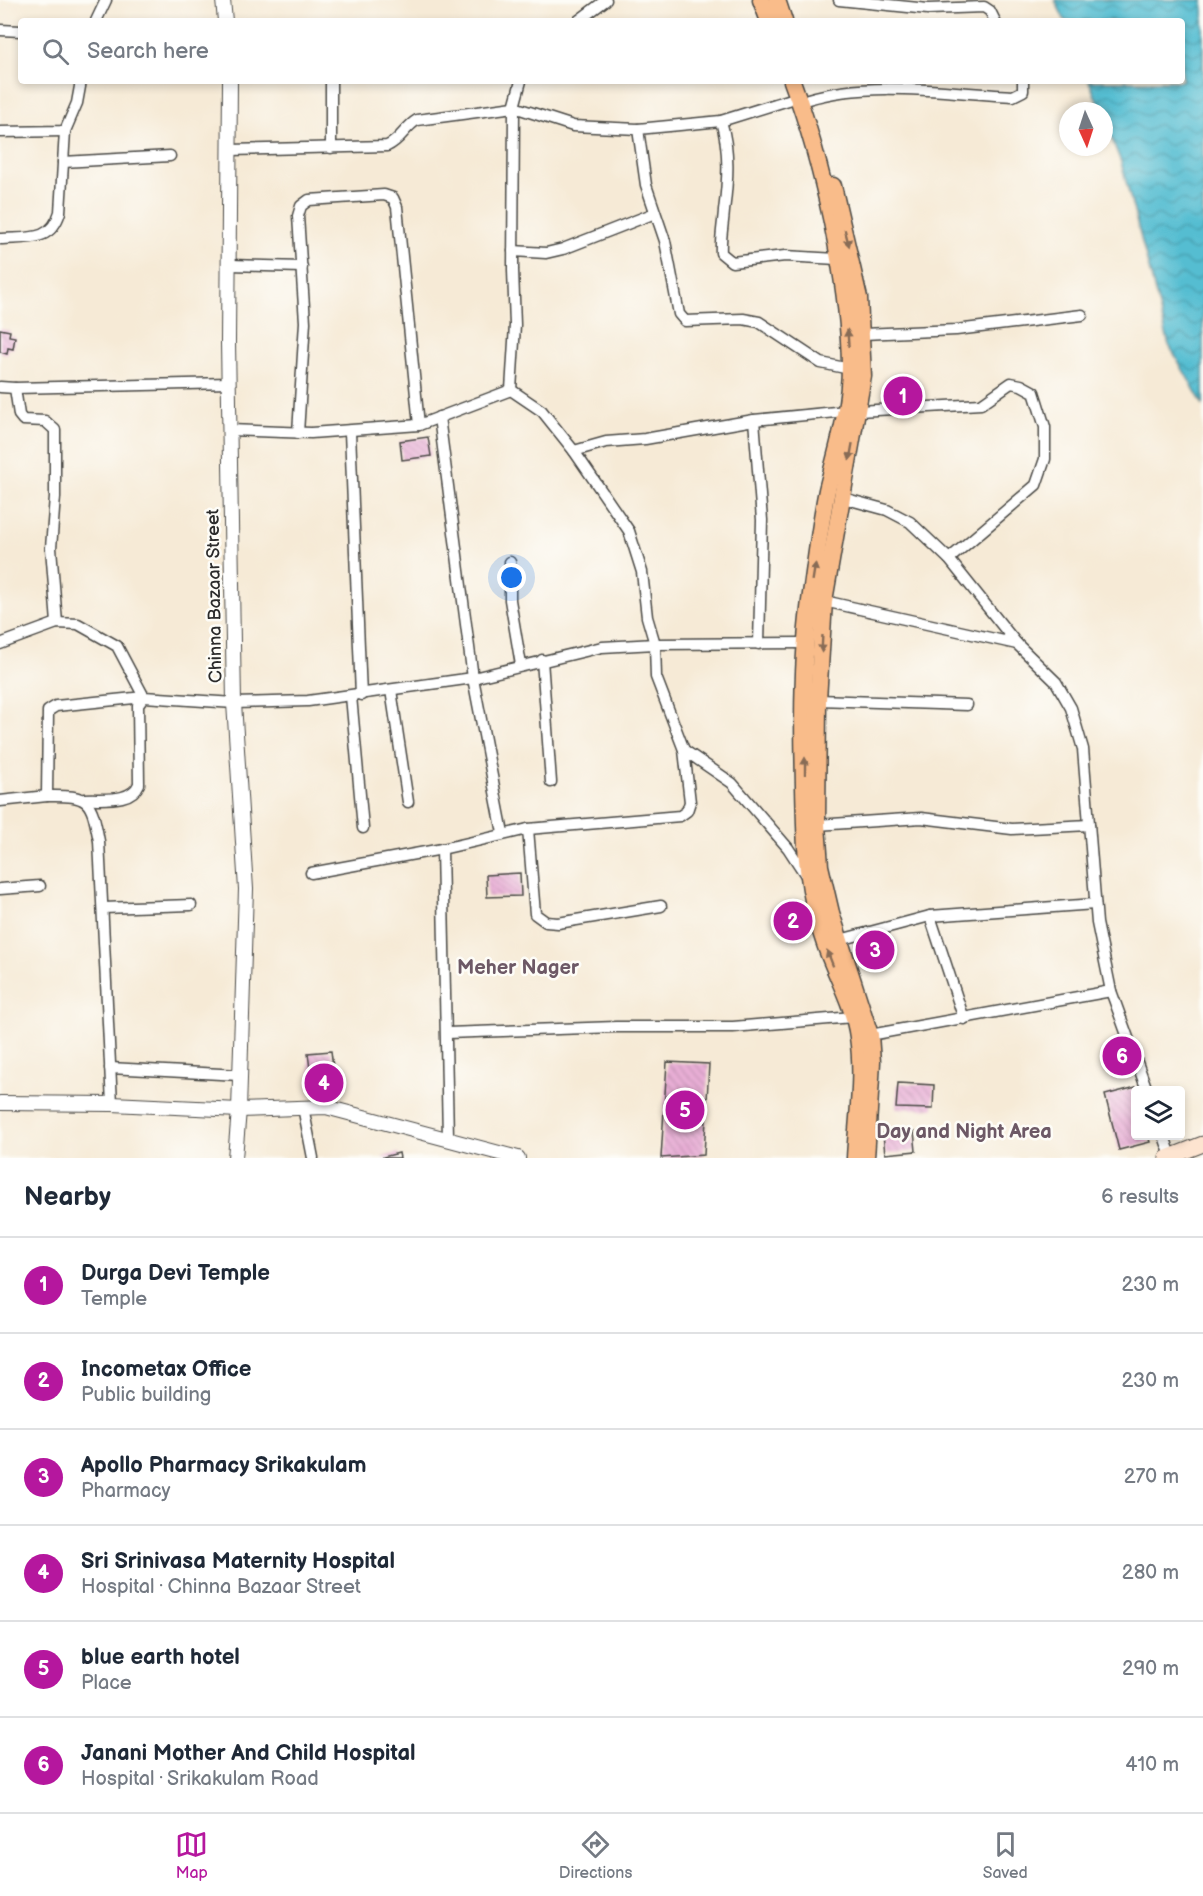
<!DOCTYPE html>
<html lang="en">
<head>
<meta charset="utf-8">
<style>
  :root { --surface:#fff; --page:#f2f2f3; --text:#1f2937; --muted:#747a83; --line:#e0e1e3; --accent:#b5179e }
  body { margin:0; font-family:"Balsamiq Sans",sans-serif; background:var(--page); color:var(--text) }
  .controls { position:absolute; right:18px; bottom:18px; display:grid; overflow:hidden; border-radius:6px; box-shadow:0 3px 9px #0003 }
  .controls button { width:54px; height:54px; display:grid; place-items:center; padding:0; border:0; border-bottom:2px solid var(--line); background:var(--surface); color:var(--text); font:30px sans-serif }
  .compass { position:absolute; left:1059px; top:102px; width:54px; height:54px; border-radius:50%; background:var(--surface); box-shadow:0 3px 9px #0003; rotate:177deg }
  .you { position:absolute; left:512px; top:578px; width:21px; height:21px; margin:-15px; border:4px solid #fff; border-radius:50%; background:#1a73e8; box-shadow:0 0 0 9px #1a73e833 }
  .badge { display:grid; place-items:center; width:39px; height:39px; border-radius:50%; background:var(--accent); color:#fff; font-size:20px; font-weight:700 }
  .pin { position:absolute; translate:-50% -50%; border:3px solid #fff; box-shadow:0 2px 6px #0006 }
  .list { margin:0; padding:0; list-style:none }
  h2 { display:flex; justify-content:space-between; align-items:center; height:78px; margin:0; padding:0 24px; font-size:26px }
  h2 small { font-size:20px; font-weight:400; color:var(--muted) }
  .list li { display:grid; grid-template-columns:39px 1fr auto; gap:18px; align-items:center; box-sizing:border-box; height:96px; padding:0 24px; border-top:2px solid var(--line) }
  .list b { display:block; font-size:22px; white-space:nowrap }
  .list p { margin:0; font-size:20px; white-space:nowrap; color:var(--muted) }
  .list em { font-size:20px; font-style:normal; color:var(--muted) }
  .icon { flex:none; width:33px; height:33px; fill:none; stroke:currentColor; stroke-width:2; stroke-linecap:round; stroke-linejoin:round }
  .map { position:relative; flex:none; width:1203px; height:1158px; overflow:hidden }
  .search { position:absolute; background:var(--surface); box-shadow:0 3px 9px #0003; left:18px; right:18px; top:18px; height:66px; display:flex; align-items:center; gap:15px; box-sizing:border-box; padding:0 21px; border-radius:6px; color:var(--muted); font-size:22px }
  .sheet { height:654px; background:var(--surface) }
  nav { display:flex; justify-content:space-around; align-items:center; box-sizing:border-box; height:84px; border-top:2px solid var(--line); background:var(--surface); font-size:16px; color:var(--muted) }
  nav a { display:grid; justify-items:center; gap:3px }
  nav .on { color:var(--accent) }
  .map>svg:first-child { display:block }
</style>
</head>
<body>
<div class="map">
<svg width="1203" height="1158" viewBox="0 0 1203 1158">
  <defs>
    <pattern id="water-waves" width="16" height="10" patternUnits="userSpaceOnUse" patternTransform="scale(1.5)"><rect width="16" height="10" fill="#54bdd1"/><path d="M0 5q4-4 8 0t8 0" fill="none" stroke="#469aaa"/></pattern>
    <pattern id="building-back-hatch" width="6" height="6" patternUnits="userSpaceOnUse" patternTransform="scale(1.5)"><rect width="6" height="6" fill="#e8aed5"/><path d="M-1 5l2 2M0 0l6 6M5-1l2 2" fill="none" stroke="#c796b7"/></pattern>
  </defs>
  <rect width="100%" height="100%" fill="#fdfcf7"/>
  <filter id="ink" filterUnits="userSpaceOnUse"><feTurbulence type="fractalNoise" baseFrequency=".0167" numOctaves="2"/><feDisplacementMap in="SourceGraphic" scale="12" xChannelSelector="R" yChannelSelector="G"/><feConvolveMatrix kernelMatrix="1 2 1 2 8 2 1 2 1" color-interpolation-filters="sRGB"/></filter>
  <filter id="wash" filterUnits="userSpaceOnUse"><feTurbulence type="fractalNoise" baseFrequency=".008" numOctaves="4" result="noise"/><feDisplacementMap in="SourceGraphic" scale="24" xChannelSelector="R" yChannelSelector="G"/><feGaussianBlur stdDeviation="1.35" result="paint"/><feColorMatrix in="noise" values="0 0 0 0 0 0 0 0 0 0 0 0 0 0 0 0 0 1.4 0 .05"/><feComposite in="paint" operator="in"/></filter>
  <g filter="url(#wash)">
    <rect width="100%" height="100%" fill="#f6ead6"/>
    <path fill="url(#water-waves)" stroke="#40747e" stroke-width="1.5" d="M1055,0H1203V405L1169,345L1121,162L1104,119V111H1101L1089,81H1182V21H1065Z"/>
    <g id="blocks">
      <g fill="url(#building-back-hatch)">
        <path d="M0,329L10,331L9,336L15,337L13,349L8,348L7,354L0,352Z"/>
        <path d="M428,437L431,456L402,460L400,441Z"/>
        <path d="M520,873L521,896L487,897L486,875Z"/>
        <path d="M1129,1042L1136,1071L1113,1077L1105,1049Z"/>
        <path d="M331,1051L336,1091L313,1093L308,1053Z"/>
        <path d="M667,1062L709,1064L704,1155L661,1158Z"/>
        <path d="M898,1083L934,1085L933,1109L896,1108Z"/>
        <path d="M1136,1087V1136H1148L1150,1142L1119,1150L1105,1095Z"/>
        <path d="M914,1131L916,1151L885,1154L883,1134Z"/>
        <path d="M399,1153L400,1158H383V1157Z"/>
      </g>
    </g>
  </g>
  <g filter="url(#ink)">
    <use href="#blocks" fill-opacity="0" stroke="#494845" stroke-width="1.5"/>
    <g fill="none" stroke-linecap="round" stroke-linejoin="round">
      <g stroke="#494845" stroke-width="13">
        <g id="minor">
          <path d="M839,0L928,9L984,7L990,11L995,21"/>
          <path d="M96,21L106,0"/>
          <path d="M578,21L606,0"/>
          <path d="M0,30L21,31"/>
          <path d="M798,97L721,121L638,129L646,185L665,241L679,314L685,321L743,319L759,322L821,363L850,369"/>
          <path d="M808,99C869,80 950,93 1013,96L1023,91V81"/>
          <path d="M721,121C730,151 728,180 724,211C723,225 720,239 721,253L732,262L785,256L837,259"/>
          <path d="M0,132L65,131L77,103L81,81"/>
          <path d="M331,148V81"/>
          <path d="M230,150L387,146C400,141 405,127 417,120L514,107L573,126L638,129"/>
          <path d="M63,162L170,156"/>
          <path d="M0,239C27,237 51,243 60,212L65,131"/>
          <path d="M513,251L546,253L563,249L655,213"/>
          <path d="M231,265L302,267"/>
          <path d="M863,334L956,330L1082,315"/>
          <path d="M0,387L15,388L19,415L23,420L45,421L55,430V497L51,548L57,623"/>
          <path d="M15,388L229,383"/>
          <path d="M511,390L515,325L513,270L514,107L521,81"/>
          <path d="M859,411L981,404L1011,383L1021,385L1034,392L1045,427V459L1036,485L949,559"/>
          <path d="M439,417L473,678L503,833"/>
          <path d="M754,420L762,520L759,644"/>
          <path d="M229,430L311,433L419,425L511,390L542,411L574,451L629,531L642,572L647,617L655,644L656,677L684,750"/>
          <path d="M350,432L361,695"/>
          <path d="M298,433L305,322L298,216L301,206L309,200L384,195L393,198L397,207L419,425"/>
          <path d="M574,451L606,442L645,439L754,420L846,411"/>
          <path d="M843,498L887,510L910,522L949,559L1017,644L1056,682L1071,708L1083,749L1097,923L1111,991L1147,1090"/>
          <path d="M510,562V600L521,665"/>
          <path d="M824,601L1017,644"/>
          <path d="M0,644L57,623L78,624L117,646L144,697L234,703L308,701L473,678L602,647L655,644L807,643"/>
          <path d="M542,660L551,782"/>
          <path d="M391,690L408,802"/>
          <path d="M351,696L363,828"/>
          <path d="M818,700L967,705"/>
          <path d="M47,796C91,795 91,800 99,841L112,1104"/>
          <path d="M85,799C103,798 131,803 139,784L138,705L144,697"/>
          <path d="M0,801L47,796L48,711L56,706L144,697"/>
          <path d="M817,825L921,818L1012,829L1089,825"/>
          <path d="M528,829L535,914L546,922L558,923L661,906"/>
          <path d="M311,873L442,849"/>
          <path d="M0,889L40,886"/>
          <path d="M103,908L191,905"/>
          <path d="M930,916L964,1019"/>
          <path d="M840,940L930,916L1095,904"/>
          <path d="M447,1033L616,1027H733L853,1017"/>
          <path d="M870,1035L1111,991"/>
          <path d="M110,1068L239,1075"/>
          <path d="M303,1107L313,1158"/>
          <path d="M1164,1136L1171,1156"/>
          <path d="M448,1137L442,849L528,829L680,816L687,811L690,802L684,750L732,783L788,848L805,874"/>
        </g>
      </g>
      <g stroke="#494845" stroke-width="16">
        <g id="tertiary">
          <path d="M223,0L225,21"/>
          <path d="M230,81L228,342L234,703L246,889L239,1110L235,1158"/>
          <path d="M0,1103L112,1104L239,1110L326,1107L518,1158"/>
        </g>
      </g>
      <g stroke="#494845" stroke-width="17">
        <path id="secondary" d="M1167,1158L1203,1144"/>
      </g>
      <g stroke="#494845" stroke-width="19">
        <g id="primary">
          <path d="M761,0L769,21"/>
          <path d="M777,0L784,21"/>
          <path d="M792,81C822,161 849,281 850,366C850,409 837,449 827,490C820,524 816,560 811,594C800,669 803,749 805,825C806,866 811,905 825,944C835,974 854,1005 858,1037C864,1076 857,1119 855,1158"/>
          <path d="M833,186L859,298L863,376L824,601L818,700L817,825L820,866L831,913L870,1035L872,1062L866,1158"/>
        </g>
      </g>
      <use href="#minor" stroke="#fff" stroke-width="10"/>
      <use href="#tertiary" stroke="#fff" stroke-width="14"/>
      <use href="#secondary" stroke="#fde4d0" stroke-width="15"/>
      <use href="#primary" stroke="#f9bc8a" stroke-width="16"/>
    </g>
    <defs><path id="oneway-solid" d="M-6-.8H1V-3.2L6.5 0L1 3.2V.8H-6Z" transform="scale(1.5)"/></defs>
    <g fill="#886c56">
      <use href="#oneway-solid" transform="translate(847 238) rotate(75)"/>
      <use href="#oneway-solid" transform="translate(848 338) rotate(-94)"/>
      <use href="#oneway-solid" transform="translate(851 452) rotate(100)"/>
      <use href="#oneway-solid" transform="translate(814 572) rotate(-81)"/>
      <use href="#oneway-solid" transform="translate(822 644) rotate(93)"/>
      <use href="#oneway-solid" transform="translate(805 766) rotate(-90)"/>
      <use href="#oneway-solid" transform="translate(830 958) rotate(-111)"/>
    </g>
  </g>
  <g text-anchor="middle" stroke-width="5" stroke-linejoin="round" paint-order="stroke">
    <g font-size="18" fill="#2b2b2b" stroke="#fdfcf7">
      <text transform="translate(214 596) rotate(-91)" y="6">Chinna Bazaar Street</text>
    </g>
    <g font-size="20" font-weight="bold" fill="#6d5966" stroke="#fdfcf7">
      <text x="518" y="974">Meher Nager</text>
      <text x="964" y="1138">Day and Night Area</text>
    </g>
  </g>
</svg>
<div class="controls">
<button><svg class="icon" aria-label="layers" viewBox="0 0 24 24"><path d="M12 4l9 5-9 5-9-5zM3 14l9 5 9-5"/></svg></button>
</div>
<svg class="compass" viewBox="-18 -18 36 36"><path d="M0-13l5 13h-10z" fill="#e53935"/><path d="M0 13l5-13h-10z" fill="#747a83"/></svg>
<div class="you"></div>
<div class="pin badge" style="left:903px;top:396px">1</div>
<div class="pin badge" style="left:793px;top:921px">2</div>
<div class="pin badge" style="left:875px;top:950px">3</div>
<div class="pin badge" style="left:324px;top:1083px">4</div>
<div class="pin badge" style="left:685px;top:1110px">5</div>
<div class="pin badge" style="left:1122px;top:1056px">6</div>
<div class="search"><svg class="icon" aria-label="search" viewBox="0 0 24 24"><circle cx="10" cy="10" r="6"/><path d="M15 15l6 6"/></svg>Search here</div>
</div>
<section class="sheet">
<h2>Nearby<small>6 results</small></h2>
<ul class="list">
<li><span class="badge">1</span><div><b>Durga Devi Temple</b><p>Temple</p></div><em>230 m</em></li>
<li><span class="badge">2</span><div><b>Incometax Office</b><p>Public building</p></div><em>230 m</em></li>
<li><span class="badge">3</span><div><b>Apollo Pharmacy Srikakulam</b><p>Pharmacy</p></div><em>270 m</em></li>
<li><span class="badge">4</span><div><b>Sri Srinivasa Maternity Hospital</b><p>Hospital · Chinna Bazaar Street</p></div><em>280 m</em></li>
<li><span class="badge">5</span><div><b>blue earth hotel</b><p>Place</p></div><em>290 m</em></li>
<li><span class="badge">6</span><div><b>Janani Mother And Child Hospital</b><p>Hospital · Srikakulam Road</p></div><em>410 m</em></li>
</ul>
</section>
<nav>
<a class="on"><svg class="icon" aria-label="map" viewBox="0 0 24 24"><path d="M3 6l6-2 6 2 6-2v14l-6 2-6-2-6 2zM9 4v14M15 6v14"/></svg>Map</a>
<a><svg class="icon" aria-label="directions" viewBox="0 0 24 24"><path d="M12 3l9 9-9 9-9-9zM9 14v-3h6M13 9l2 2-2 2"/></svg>Directions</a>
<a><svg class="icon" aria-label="saved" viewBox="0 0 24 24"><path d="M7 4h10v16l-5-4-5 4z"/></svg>Saved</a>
</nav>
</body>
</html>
